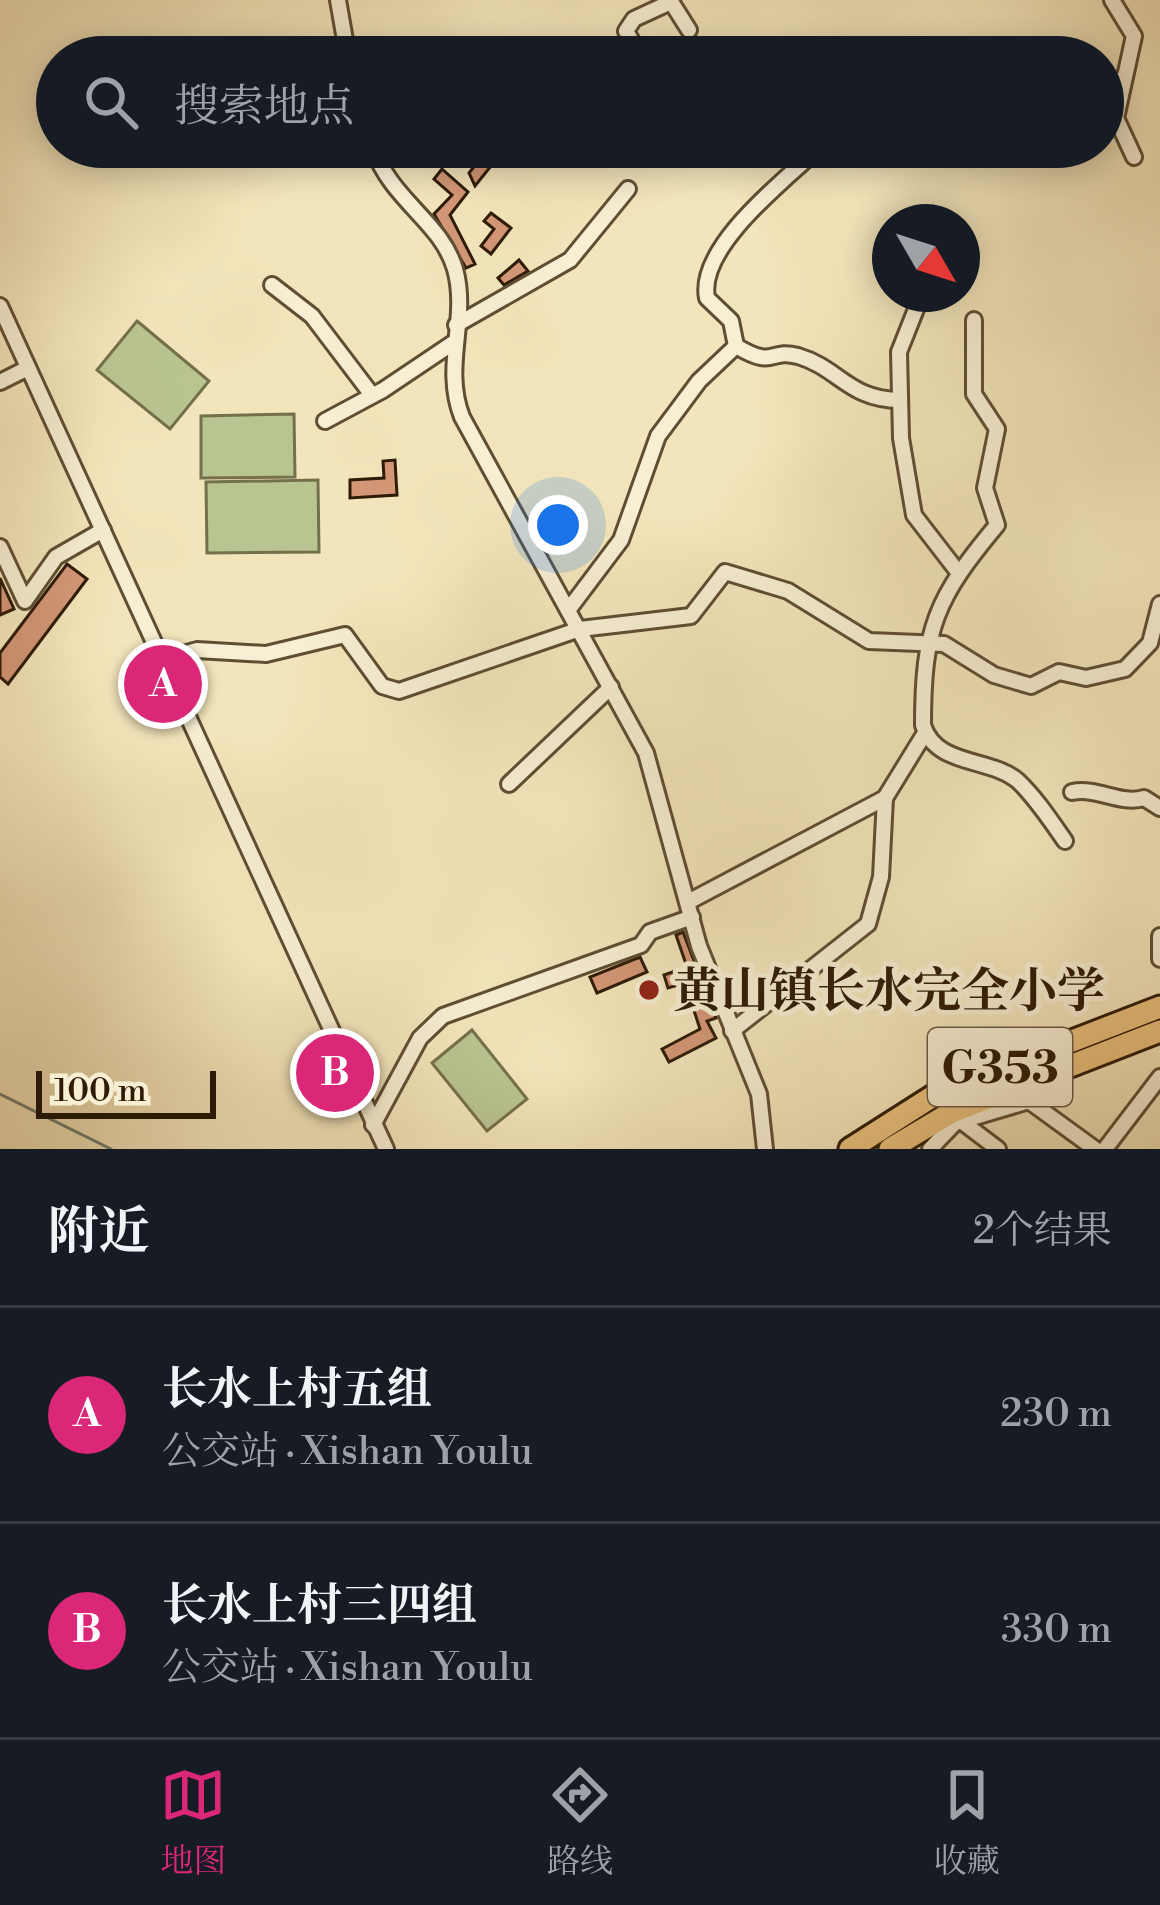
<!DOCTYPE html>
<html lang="zh">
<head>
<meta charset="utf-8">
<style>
  :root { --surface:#171b24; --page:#20242c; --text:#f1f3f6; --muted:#9ea1a6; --line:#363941; --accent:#db2777 }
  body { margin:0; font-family:"Libre Bodoni","Noto Serif SC",serif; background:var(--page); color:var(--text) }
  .compass { position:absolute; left:872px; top:204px; width:108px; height:108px; border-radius:50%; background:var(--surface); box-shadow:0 6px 30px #0003; rotate:129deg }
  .scale { position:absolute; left:36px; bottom:30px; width:180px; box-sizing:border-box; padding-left:12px; border:6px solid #2e1b06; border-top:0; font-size:33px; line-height:42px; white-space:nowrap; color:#2e1b06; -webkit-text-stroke:9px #f7eed3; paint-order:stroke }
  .you { position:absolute; left:558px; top:525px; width:42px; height:42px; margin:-30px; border:9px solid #fff; border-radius:50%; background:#1a73e8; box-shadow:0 0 0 18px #1a73e833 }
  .badge { display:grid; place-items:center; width:78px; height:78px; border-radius:50%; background:var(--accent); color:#fff; font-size:39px; font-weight:700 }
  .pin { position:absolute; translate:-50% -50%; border:6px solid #fff; box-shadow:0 3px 12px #0006 }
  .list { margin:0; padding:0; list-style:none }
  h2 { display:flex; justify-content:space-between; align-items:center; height:156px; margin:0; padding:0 48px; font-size:51px }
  h2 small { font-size:39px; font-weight:400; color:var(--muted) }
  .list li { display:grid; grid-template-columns:78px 1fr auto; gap:36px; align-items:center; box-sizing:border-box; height:216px; padding:0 48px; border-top:3px solid var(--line) }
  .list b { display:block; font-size:45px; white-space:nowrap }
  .list p { margin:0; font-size:39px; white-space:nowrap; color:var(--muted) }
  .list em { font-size:39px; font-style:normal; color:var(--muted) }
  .icon { flex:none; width:66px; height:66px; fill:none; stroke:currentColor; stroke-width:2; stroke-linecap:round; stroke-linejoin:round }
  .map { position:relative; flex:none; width:1160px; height:1149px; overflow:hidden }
  .search { position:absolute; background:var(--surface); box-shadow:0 6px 30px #0003; left:36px; right:36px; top:36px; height:132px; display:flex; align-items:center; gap:30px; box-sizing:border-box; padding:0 42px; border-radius:66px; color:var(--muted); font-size:45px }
  .sheet { height:588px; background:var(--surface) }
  nav { display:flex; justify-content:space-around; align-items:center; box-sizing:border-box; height:168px; border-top:3px solid var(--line); background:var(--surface); font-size:33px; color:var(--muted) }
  nav a { display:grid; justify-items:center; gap:6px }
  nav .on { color:var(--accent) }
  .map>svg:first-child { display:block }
</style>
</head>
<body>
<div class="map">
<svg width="1160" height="1149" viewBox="0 0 1160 1149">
  <rect width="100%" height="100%" fill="#f3e5bb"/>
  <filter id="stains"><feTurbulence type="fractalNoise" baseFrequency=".00167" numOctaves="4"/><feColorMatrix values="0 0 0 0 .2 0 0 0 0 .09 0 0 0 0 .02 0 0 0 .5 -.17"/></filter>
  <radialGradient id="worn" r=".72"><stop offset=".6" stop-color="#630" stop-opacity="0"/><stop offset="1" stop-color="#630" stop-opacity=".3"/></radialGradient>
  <g fill="#b9c591" stroke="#74704c" stroke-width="3">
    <path d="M137,321L209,381L170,429L97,370Z"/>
    <path d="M294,414L295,477L201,478V416Z"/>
    <path d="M318,480L319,552L207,553L206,482Z"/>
    <path d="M472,1030L527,1099L487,1131L432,1063Z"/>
  </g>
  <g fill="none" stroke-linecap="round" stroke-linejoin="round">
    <path stroke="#717d70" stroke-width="3" d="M0,1094L111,1149"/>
  </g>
  <g fill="#d39777" stroke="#2e1b06" stroke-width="3">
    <path d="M467,147H487L499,156L475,186L469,173L481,158Z"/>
    <path d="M442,169L468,192L450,215L475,264L466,268L434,214L452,195L434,179Z"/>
    <path d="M491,213L511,228L491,254L481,246L494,229L484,221Z"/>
    <path d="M519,260L528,271L504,285L498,278Z"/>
    <path d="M395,460L397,495L350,498V480L384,478L383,461Z"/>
    <path d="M67,564L87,579L8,684L0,677V653Z"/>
    <path d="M0,578L14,609L0,615Z"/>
    <path d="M683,932L716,1018L707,1021L716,1038L669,1062L662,1049L700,1029L685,983L668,988L664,975L687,967L676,935Z"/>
    <path d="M640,957L647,972L597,993L590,977Z"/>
  </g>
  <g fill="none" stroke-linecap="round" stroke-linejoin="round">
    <g stroke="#5f4e33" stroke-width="20">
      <g id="minor">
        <path d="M338,0L348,57"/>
        <path d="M670,0L689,30"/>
        <path d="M1112,0L1134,36L1116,118L1134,157"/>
        <path d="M641,57L626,31L634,19L671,2"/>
        <path d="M1103,100L1124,77"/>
        <path d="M373,147C391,201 441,221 455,269C469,319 442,366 462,417L646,753L699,946L759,1094L765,1149"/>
        <path d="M1068,151L1071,147"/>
        <path d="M889,257L890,258"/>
        <path d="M272,285L312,316L372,395"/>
        <path d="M922,294L899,352L901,438L914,515L958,572"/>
        <path d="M0,306L386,1149"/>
        <path d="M974,320V394L997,429L985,488L997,525C936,598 923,628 923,725C936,767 990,757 1018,781C1036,798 1051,821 1065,841"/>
        <path d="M456,325L570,260L628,189"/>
        <path d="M736,346L731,321L707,298C697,247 786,179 820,147"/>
        <path d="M736,346C776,370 768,348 798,356C839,368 849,400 900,400"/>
        <path d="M0,382L28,368"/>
        <path d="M325,421L383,390L453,343"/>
        <path d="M0,547L25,601L56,557L103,530"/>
        <path d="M569,609L621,540L658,436L699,381L736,346"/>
        <path d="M162,660L197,650L266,654L345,635L382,686L399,691L580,629L691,616L725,572L788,591L869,641L944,644L994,675L1031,686L1059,672L1086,678L1125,669L1150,643L1160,604"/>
        <path d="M509,784L611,687"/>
        <path d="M1072,792C1098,787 1120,805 1144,798L1160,808"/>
        <path d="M688,902L885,798"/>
        <path d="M1160,936V959"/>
        <path d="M732,1031L868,924L881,877L885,798L925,733"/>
        <path d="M961,1121L998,1149"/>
        <path d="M373,1125L420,1038L443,1016L641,945L650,932L692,917"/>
        <path d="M930,1149L955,1123L1029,1101L1095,1149"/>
        <path d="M1105,1149L1160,1077"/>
      </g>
    </g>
    <g stroke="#2e1b06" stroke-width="27">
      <g id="highway">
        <path d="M850,1149L938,1093L1160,1007"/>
        <path d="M890,1149L952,1112L1160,1031"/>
      </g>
    </g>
    <use href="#minor" stroke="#f7eed3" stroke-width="14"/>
    <use href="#highway" stroke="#eac27e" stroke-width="21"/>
  </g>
  <circle fill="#8f2418" stroke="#f7eed3" stroke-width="4.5" cx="649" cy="990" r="12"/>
  <g text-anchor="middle" stroke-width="10" stroke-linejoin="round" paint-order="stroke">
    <rect fill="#f7eed3" stroke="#6a5a44" stroke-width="3" x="928" y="1028" width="144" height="78" rx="9"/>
    <g font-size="45" font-weight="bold" fill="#2e1b06">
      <text x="1000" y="1083">G353</text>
    </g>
    <g font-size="48" font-weight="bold" fill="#2e1b06" stroke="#f7eed3" text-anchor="start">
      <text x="673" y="1007">黄山镇长水完全小学</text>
    </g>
  </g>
  <rect width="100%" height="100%" filter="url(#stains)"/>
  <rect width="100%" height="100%" fill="url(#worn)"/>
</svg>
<svg class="compass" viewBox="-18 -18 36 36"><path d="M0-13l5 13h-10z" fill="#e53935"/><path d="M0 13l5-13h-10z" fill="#9ea1a6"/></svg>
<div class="scale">100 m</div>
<div class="you"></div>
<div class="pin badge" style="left:163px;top:684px">A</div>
<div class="pin badge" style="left:335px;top:1073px">B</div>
<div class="search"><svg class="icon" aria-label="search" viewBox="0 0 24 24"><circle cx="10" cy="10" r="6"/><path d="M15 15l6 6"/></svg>搜索地点</div>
</div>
<section class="sheet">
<h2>附近<small>2个结果</small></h2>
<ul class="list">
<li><span class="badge">A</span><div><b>长水上村五组</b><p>公交站 · Xishan Youlu</p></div><em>230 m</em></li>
<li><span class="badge">B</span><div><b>长水上村三四组</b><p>公交站 · Xishan Youlu</p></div><em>330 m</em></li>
</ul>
</section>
<nav>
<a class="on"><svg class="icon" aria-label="map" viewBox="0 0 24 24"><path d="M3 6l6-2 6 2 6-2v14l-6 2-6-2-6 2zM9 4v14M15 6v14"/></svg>地图</a>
<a><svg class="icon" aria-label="directions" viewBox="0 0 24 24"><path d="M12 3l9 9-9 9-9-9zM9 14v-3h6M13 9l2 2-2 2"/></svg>路线</a>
<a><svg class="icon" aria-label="saved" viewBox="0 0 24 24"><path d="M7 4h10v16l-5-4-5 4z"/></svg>收藏</a>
</nav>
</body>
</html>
